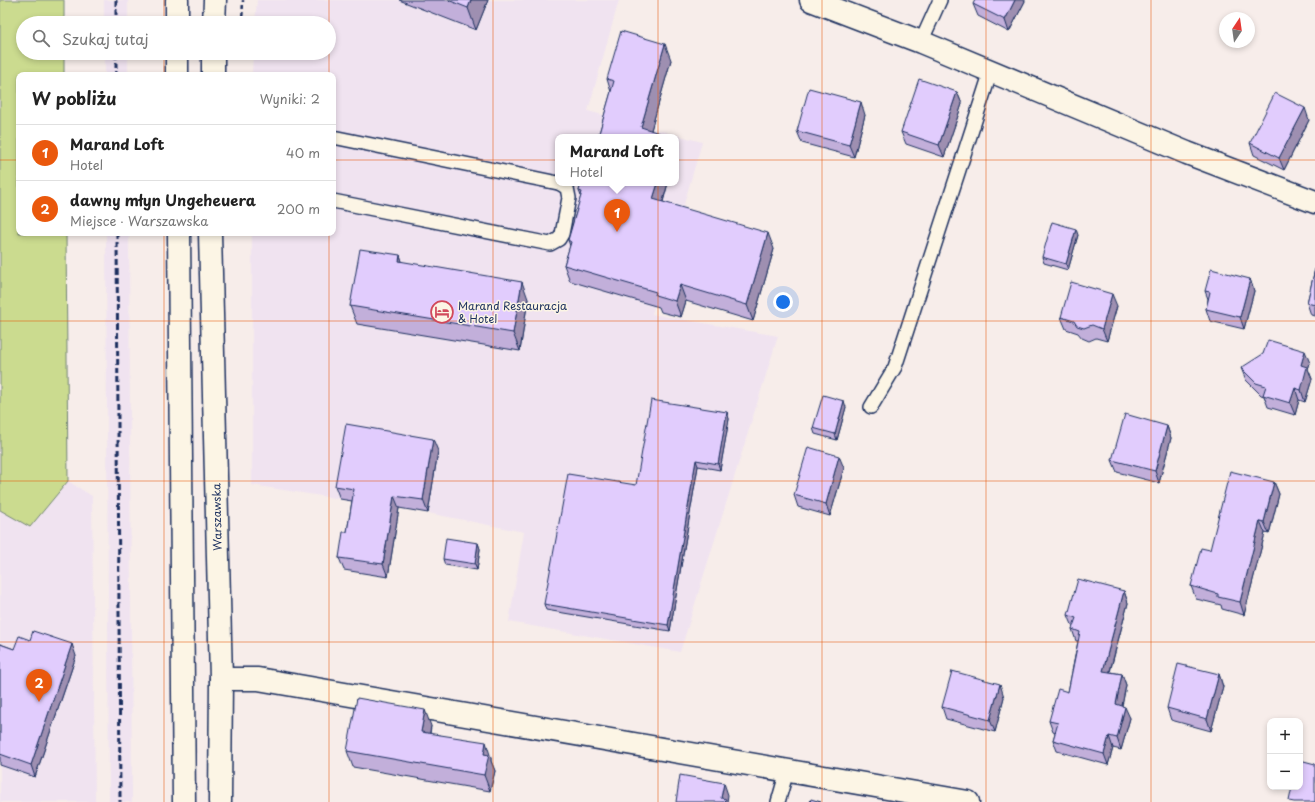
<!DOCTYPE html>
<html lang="pl">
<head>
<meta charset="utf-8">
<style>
  :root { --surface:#fff; --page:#f2f2f2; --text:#222; --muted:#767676; --line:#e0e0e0; --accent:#ea580c }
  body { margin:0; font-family:"Playpen Sans",sans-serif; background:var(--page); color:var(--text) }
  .controls { position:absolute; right:12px; bottom:12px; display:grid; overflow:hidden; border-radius:8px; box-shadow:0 2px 6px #0003 }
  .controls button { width:36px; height:36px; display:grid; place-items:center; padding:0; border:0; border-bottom:1px solid var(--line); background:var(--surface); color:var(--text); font:20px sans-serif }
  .compass { position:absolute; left:1219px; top:12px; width:36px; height:36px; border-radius:50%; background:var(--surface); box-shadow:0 2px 6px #0003; rotate:13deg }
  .you { position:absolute; left:783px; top:302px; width:14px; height:14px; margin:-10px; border:3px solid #fff; border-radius:50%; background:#1a73e8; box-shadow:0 0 0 6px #1a73e833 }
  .badge { display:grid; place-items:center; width:26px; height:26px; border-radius:50%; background:var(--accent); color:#fff; font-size:13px; font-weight:700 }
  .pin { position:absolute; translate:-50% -33px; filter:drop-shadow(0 1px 2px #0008) }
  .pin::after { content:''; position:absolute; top:21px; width:14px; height:12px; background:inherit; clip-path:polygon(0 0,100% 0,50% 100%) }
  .popup { position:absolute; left:555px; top:134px; width:124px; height:52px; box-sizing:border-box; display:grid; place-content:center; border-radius:8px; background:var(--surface); filter:drop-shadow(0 1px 3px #0005); font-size:13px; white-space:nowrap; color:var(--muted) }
  .popup b { font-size:15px; color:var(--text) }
  .popup::after { content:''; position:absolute; left:50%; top:100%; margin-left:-8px; border:8px solid transparent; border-top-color:var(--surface) }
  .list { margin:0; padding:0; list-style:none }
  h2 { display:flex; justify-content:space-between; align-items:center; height:52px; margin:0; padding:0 16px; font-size:17px }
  h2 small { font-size:13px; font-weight:400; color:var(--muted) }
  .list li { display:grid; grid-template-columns:26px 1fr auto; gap:12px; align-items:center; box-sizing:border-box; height:56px; padding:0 16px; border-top:1px solid var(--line) }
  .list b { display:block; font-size:15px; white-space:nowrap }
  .list p { margin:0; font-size:13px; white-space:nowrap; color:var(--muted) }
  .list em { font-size:13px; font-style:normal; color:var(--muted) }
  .icon { flex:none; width:22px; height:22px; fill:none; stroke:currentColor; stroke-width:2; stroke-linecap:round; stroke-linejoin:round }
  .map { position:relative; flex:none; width:1315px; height:802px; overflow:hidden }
  .search { position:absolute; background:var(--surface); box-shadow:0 2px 6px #0003; left:16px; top:16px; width:320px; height:44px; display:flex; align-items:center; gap:10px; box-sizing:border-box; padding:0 14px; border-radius:22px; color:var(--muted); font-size:15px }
  .panel { position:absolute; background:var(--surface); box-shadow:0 2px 6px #0003; left:16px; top:72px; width:320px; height:164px; border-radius:8px }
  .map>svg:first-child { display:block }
</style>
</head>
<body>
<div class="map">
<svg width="1315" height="802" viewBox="0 0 1315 802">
  <rect width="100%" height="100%" fill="#f7edea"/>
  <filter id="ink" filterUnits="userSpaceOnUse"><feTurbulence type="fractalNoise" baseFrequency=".025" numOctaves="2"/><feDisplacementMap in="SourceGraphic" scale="8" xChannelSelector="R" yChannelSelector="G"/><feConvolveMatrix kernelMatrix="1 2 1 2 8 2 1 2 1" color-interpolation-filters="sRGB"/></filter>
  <g filter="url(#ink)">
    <g fill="#f0e3f0" fill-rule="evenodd">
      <rect x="104" y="0" width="24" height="23"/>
      <path d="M257,0H619L588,111L702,142L652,314L778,336L680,652L509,622L524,532L428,513L252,485V233H333V75H252L253,53H329V23H255ZM558,137H676V183H558Z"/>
      <rect x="105" y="53" width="23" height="22"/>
      <path d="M106,233H129L132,802H109Z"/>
      <path d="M68,481L92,496L95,802H0V510L30,526Z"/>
    </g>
    <path fill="#cbdb8f" stroke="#738576" d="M0,0H64V23H23V53H64V75H19V233H66L68,481L30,527L0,510Z"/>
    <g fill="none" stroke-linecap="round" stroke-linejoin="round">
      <g stroke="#1b2f5e" stroke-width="16">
        <g id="lane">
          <path d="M921,42L940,0"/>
          <path d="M333,137L558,183"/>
          <path d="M333,201L550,244L559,239L562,234L569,198L567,188L559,183"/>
          <path d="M871,407L895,367L991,71"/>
          <path d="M778,802L787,771"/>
        </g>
      </g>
      <g stroke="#1b2f5e" stroke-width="25">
        <g id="street">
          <path d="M811,0L921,42L1187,153L1315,202"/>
          <path d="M221,679H258L968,802"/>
        </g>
      </g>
      <g stroke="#1b2f5e" stroke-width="25">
        <g id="secondary">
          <path d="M177,23V0"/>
          <path d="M214,23L215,0"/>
          <path d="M177,53V75"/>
          <path d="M213,75V53"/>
          <path d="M179,233L184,802"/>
          <path d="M210,233L221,679L220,802"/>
        </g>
      </g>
      <path stroke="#1b2f5e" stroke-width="2.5" stroke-dasharray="4 3" stroke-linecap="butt" d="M242,23L243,0"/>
      <use href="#lane" stroke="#fcf5e5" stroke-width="13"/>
      <use href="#street" stroke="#fcf5e5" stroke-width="22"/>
      <use href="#secondary" stroke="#fcf5e5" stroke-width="22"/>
      <g stroke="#1b2f5e" stroke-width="3" stroke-dasharray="6 3" stroke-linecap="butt">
        <path d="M116,0V23"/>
        <path d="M116,53V75"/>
        <path d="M117,233L120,802"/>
      </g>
    </g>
    <g fill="#c2afda" stroke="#1b2f5e">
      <path d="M399,0H488L476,30Z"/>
      <path d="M1025,1L1009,32L978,16L973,4Z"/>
      <path d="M671,60L651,130L598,137L611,92L607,79Z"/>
      <path d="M957,92L962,104L944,157L906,144L901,132Z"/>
      <path d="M865,115L854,157L802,143L797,131Z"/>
      <path d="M1309,120L1284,170L1254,155L1250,143Z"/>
      <path d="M581,183H668L663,202L774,249L753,321L686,301L681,317L661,312L659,307L570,281L564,265L570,246L568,240L581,196L579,191Z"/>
      <path d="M1078,235L1068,270L1044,263L1042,257Z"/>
      <path d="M400,255L402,262L528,299L520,351L357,324L350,306Z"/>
      <path d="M1315,269V316L1311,315L1307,303Z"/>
      <path d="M1250,279L1254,291L1244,329L1210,321L1206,309L1208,299L1205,291Z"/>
      <path d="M1117,306L1107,341L1096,338L1089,341L1082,338L1078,333L1066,329L1061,317Z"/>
      <path d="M1310,363L1308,369L1312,379L1305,402L1299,400L1295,415L1268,407L1264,396L1261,395L1246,380L1241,368Z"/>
      <path d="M846,407L837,440L815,434L813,428Z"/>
      <path d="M727,412L729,419L720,470L698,466L670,631L546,610L544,604L636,485Z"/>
      <path d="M1167,426L1171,438L1159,483L1117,472L1112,460Z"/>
      <path d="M438,451L428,513L399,508L388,577L344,570L339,558L347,532L352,501L340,499L335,486Z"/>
      <path d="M844,468L830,516L798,507L794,495Z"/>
      <path d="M1274,482L1279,494L1269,534L1265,533L1244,615L1222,609L1221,605L1196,599L1191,586L1210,550Z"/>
      <path d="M478,543L480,549L477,570L445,565L443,559Z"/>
      <path d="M1124,591L1128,603L1110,672L1122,674L1126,685L1122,706L1130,718L1121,750L1113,748L1108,765L1057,751L1053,740L1055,733L1053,732L1049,721L1068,692L1078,641H1076L1072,629L1073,627L1068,615Z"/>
      <path d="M0,644L14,649L76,656L35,777L0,765Z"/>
      <path d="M1219,674L1223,687L1211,731L1171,720L1167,708Z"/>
      <path d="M1004,697L995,732L946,719L942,707Z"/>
      <path d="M431,726L430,734L491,758V761L495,771L490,791L353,767L347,751Z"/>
    </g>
    <g fill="#9e8fb1" stroke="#1b2f5e">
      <path d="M471,0H488L476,30L468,8Z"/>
      <path d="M1015,0H1025V1L1009,32L1005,20Z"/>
      <path d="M665,44L671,60L649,137L641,127Z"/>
      <path d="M957,92L962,104L944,157L939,145Z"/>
      <path d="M861,102L865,115L854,157L849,145Z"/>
      <path d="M1305,108L1309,120L1284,170L1279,158Z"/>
      <path d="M676,149L677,153L676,157Z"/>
      <path d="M658,183H668L659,215L653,199Z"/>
      <path d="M1076,229L1078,235L1068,270L1066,264Z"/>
      <path d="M768,233L774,249L753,321L747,305Z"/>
      <path d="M400,255L406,273L399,261Z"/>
      <path d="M1250,279L1254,291L1244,329L1240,317Z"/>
      <path d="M522,282L528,299L520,351L513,333Z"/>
      <path d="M680,285L686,301L681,317L675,301Z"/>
      <path d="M1112,294L1117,306L1107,341L1102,329Z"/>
      <path d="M1305,351L1310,363L1308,369L1312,379L1305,402L1301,390V365Z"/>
      <path d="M1295,388L1299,400L1295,415L1290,403Z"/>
      <path d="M844,401L846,407L837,440L835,434Z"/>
      <path d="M727,412L729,419L720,470L718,464Z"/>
      <path d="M1167,426L1171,438L1159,483L1155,471Z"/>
      <path d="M433,439L438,451L428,513L423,500Z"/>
      <path d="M839,456L844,468L830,516L826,504Z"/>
      <path d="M696,460L698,466L670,631L668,625Z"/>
      <path d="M1274,482L1279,494L1269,534L1264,522Z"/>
      <path d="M394,496L399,508L388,577L383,564Z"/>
      <path d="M1260,521L1265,533L1244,615L1240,602Z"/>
      <path d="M478,543L480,549L477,570L475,564Z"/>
      <path d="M1124,591L1128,603L1107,682L1103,671Z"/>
      <path d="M72,644L76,656L35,777L31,765Z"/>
      <path d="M1122,674L1126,685L1120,716L1116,704Z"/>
      <path d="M1219,674L1223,687L1211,731L1207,719Z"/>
      <path d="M1000,684L1004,697L995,732L990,720Z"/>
      <path d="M1125,707L1130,718L1121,750L1117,738Z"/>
      <path d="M425,710L431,726L427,748L421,732Z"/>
      <path d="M1109,736L1113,748L1108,765L1104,754Z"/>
      <path d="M486,742L491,758V761L495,771L490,791L484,775V754Z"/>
      <path d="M724,783L728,795L727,802H722L721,798Z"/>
    </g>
    <g fill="#e1ccfd" stroke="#1b2f5e">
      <path d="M448,0H471L468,8Z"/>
      <path d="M975,0H1015L1005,20L973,4Z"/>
      <path d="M621,31L665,44L641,127L671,137H598L614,81L607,79Z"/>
      <path d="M919,79L957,92L939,145L901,132Z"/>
      <path d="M809,88L861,102L849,145L797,131Z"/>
      <path d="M1275,93L1305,108L1279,158L1250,143Z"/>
      <path d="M581,183H658L653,199L768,233L747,305L680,285L675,301L655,295L656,292L564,265L571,242L568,240L582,192L579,191Z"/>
      <path d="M1052,222L1076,229L1066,264L1042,257Z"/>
      <path d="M360,249L400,255L399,261L522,282L513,333L350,306Z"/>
      <path d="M1211,269L1250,279L1240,317L1206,309L1210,292L1205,291Z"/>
      <path d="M1315,269V305L1307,303Z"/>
      <path d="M1071,282L1112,294L1102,329L1092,325L1084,328L1077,326L1074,321L1061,317Z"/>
      <path d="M1268,340L1305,351L1301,365L1307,367L1301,390L1295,388L1290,403L1263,395L1266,386L1256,383L1241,368L1263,354Z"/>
      <path d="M823,395L844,401L835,434L813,428Z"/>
      <path d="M651,400L727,412L718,464L696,460L668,625L544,604L568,474L636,485Z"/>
      <path d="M1125,414L1167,426L1155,471L1112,460Z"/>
      <path d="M346,424L433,439L423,500L394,496L383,564L339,558L343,532H347L354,489L335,486Z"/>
      <path d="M808,447L839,456L826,504L794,495Z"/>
      <path d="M1230,471L1274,482L1264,522L1260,521L1240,602L1218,597V594L1191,586L1201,548L1210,550Z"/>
      <path d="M446,538L478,543L475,564L443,559Z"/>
      <path d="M1078,579L1124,591L1103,671L1122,674L1116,704L1125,707L1117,738L1109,736L1104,754L1053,740L1058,723L1049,721L1058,689L1068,692L1080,632L1072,629L1076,618L1068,615Z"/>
      <path d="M33,631L72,644L31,765L0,754V644L14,649L19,636L30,640Z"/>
      <path d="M1178,664L1219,674L1207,719L1167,708Z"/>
      <path d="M952,671L1000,684L990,720L942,707Z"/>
      <path d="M357,698L425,710L421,732L486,742L484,754L489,755L484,775L347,751Z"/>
      <path d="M1300,760L1315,764V802H1294L1289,801L1292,787H1300Z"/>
      <path d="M680,775L724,783L721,798L726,799L725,802H676Z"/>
      <path d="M811,799L821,802H810Z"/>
    </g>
  </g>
  <path fill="none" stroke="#e8590c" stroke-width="1" stroke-opacity="0.55" d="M164,0V23M329,0V23M493,0V802M658,0V802M822,0V802M986,0V802M1151,0V802M164,53V75M329,53V75M0,160H19M333,160H1315M164,233V802M329,233V802M0,321H1315M0,481H1315M0,642H1315"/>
  <defs>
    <g id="hotel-ring" transform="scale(1.15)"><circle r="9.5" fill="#fcf5e5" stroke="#d1495b" stroke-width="1.5"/><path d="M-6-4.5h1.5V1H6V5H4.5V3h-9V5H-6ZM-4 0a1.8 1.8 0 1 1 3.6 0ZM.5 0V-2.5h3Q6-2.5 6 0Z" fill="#d1495b"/></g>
  </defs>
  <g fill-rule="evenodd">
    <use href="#hotel-ring" x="442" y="312"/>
  </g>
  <g text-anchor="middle" stroke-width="3" stroke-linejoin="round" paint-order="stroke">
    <g font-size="11" fill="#1b2f5e" stroke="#fcf5e5" text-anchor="start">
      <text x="458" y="310">Marand Restauracja<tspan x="458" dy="13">&amp; Hotel</tspan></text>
    </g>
    <g font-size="11" fill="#1b2f5e" stroke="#fcf5e5">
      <text transform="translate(217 517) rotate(-91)" y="4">Warszawska</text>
    </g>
  </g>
</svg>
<div class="controls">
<button>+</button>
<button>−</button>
</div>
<svg class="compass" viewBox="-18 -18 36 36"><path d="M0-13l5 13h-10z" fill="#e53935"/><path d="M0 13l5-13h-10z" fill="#767676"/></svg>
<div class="you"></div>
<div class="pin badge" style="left:617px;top:232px">1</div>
<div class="popup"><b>Marand Loft</b>Hotel</div>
<div class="pin badge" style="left:39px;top:702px">2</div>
<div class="search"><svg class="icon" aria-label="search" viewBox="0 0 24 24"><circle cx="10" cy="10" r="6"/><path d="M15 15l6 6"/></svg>Szukaj tutaj</div>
<section class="panel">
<h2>W pobliżu<small>Wyniki: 2</small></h2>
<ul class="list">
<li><span class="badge">1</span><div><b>Marand Loft</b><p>Hotel</p></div><em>40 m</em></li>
<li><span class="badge">2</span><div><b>dawny młyn Ungeheuera</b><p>Miejsce · Warszawska</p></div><em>200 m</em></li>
</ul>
</section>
</div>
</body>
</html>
